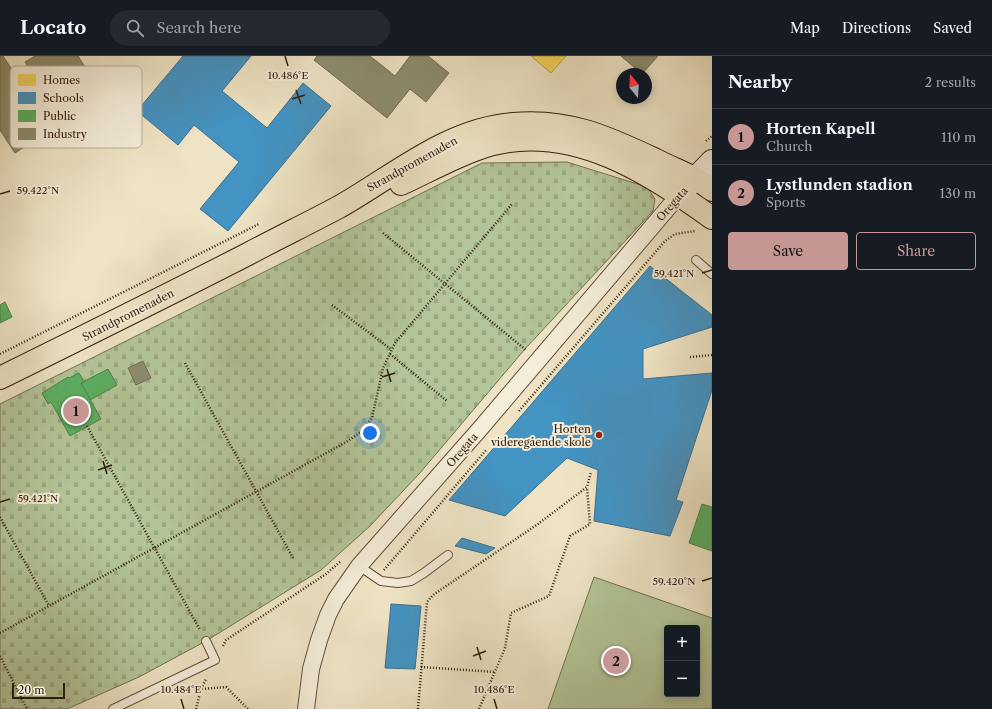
<!DOCTYPE html>
<html lang="en">
<head>
<meta charset="utf-8">
<style>
  :root { --surface:#171b24; --page:#242831; --text:#f1f3f6; --muted:#9ea1a6; --line:#363941; --accent:#c59692 }
  body { margin:0; font-family:"Libre Caslon Text",serif; background:var(--page); color:var(--text) }
  .controls { position:absolute; right:12px; bottom:12px; display:grid; overflow:hidden; border-radius:4px; box-shadow:0 2px 10px #0003 }
  .controls button { width:36px; height:36px; display:grid; place-items:center; padding:0; border:0; border-bottom:1px solid var(--line); background:var(--surface); color:var(--text); font:20px sans-serif }
  .compass { position:absolute; left:616px; top:12px; width:36px; height:36px; border-radius:50%; background:var(--surface); box-shadow:0 2px 10px #0003; rotate:342deg }
  .scale { position:absolute; left:12px; bottom:10px; width:53px; box-sizing:border-box; padding-left:4px; border:2px solid #321d0a; border-top:0; font-size:11px; line-height:14px; white-space:nowrap; color:#321d0a; -webkit-text-stroke:3px #f4edd9; paint-order:stroke }
  .you { position:absolute; left:370px; top:377px; width:14px; height:14px; margin:-10px; border:3px solid #fff; border-radius:50%; background:#1a73e8; box-shadow:0 0 0 6px #1a73e833 }
  .badge { display:grid; place-items:center; width:26px; height:26px; border-radius:50%; background:var(--accent); color:#111; font-size:13px; font-weight:700 }
  .pin { position:absolute; translate:-50% -50%; border:2px solid #fff; box-shadow:0 1px 4px #0006 }
  .list { margin:0; padding:0; list-style:none }
  h2 { display:flex; justify-content:space-between; align-items:center; height:52px; margin:0; padding:0 16px; font-size:17px }
  h2 small { font-size:13px; font-weight:400; color:var(--muted) }
  .list li { display:grid; grid-template-columns:26px 1fr auto; gap:12px; align-items:center; box-sizing:border-box; height:56px; padding:0 16px; border-top:1px solid var(--line) }
  .list b { display:block; font-size:15px; white-space:nowrap }
  .list p { margin:0; font-size:13px; white-space:nowrap; color:var(--muted) }
  .list em { font-size:13px; font-style:normal; color:var(--muted) }
  .actions { display:flex; gap:8px; padding:12px 16px }
  .actions a { flex:1; padding:9px 0; border:1px solid var(--accent); border-radius:4px; text-align:center; font-size:14px; color:var(--accent) }
  .actions .main { background:var(--accent); color:#111 }
  .icon { flex:none; width:22px; height:22px; fill:none; stroke:currentColor; stroke-width:2; stroke-linecap:round; stroke-linejoin:round }
  .map { position:relative; flex:none; width:712px; height:653px; overflow:hidden }
  header { display:flex; align-items:center; gap:24px; box-sizing:border-box; height:56px; padding:0 20px; background:var(--surface); border-bottom:1px solid var(--line) }
  header strong { font-size:19px }
  nav { display:flex; gap:22px; margin-inline-start:auto; font-size:14px }
  .search { width:280px; height:36px; background:var(--page); display:flex; align-items:center; gap:10px; box-sizing:border-box; padding:0 14px; border-radius:22px; color:var(--muted); font-size:15px }
  main { display:flex }
  aside { flex:1; background:var(--surface) }
  .map>svg:first-child { display:block }
</style>
</head>
<body>
<header>
<strong>Locato</strong>
<div class="search"><svg class="icon" aria-label="search" viewBox="0 0 24 24"><circle cx="10" cy="10" r="6"/><path d="M15 15l6 6"/></svg>Search here</div>
<nav><a>Map</a><a>Directions</a><a>Saved</a></nav>
</header>
<main>
<div class="map">
<svg width="712" height="653" viewBox="0 0 712 653">
  <defs>
    <pattern id="cemetery-stones" width="16" height="16" patternUnits="userSpaceOnUse"><rect width="16" height="16" fill="#b3c598"/><path d="M2 7V4a2 2 0 0 1 4 0v3zM10 15v-3a2 2 0 0 1 4 0v3z" fill="#9aa982"/></pattern>
  </defs>
  <rect width="100%" height="100%" fill="#eee4c5"/>
  <filter id="stains"><feTurbulence type="fractalNoise" baseFrequency=".005" numOctaves="4"/><feColorMatrix values="0 0 0 0 .2 0 0 0 0 .09 0 0 0 0 .02 0 0 0 .5 -.17"/></filter>
  <radialGradient id="worn" r=".72"><stop offset=".6" stop-color="#630" stop-opacity="0"/><stop offset="1" stop-color="#630" stop-opacity=".3"/></radialGradient>
  <path fill="url(#cemetery-stones)" stroke="#727151" d="M567,106L647,131L655,143L653,155L525,293L419,418L370,470L321,514L206,585L139,621L67,653H0V348L482,107Z"/>
  <path fill="#b3c598" stroke="#727151" fill-rule="evenodd" d="M594,521L712,562V653H548ZM667,572H697V638H667Z"/>
  <path fill="#f6d55c" stroke="#bb9e43" d="M531,0H566L551,17Z"/>
  <g fill="#4393c3" stroke="#3e708c">
    <path d="M183,0H251L222,35L267,72L303,27L331,50L228,175L200,153L239,106L194,69L178,89L137,55Z"/>
    <path d="M650,210L712,259V271L643,293V323L712,317V334L676,444L683,446L670,480L594,465L598,414L567,402L505,460L449,444Z"/>
    <path d="M462,482L495,492L486,498L455,490Z"/>
    <path d="M391,548L421,550L415,613L385,612Z"/>
  </g>
  <g fill="#5aae61" stroke="#4e8247">
    <path d="M5,246L12,261L0,267V249Z"/>
    <path d="M108,313L117,329L90,344L81,327Z"/>
    <path d="M79,317L84,326L81,327L101,363L70,380L51,346L48,348L42,337L68,321L69,322Z"/>
    <path d="M702,448L712,451V495L689,487Z"/>
  </g>
  <g fill="#8c8c6e" stroke="#716b50">
    <path d="M0,0H3L51,74L15,97L0,74Z"/>
    <path d="M35,0H78L86,13L54,33L63,47L56,51L63,63L50,71L32,41L43,34L25,6Z"/>
    <path d="M317,0H370L395,20L410,0H428L449,17L426,46L410,33L387,62L314,4Z"/>
    <path d="M621,0H658L642,18Z"/>
    <path d="M143,305L151,322L136,329L128,312Z"/>
  </g>
  <g fill="none" stroke-linecap="round" stroke-linejoin="round">
    <g stroke="#614f39" stroke-width="10">
      <g id="service">
        <path d="M696,204L712,218"/>
        <path d="M359,510L381,525L398,527L411,525L424,517L448,499"/>
        <path d="M113,653L215,604L206,585"/>
      </g>
    </g>
    <g stroke="#614f39" stroke-width="18">
      <path id="minor" d="M306,653L311,613L319,584L328,559L336,543L359,510L479,374L679,139"/>
    </g>
    <g stroke="#321d0a" stroke-width="24">
      <path id="secondary" d="M682,136L712,105"/>
    </g>
    <g stroke="#321d0a" stroke-width="24">
      <g id="primary">
        <path d="M401,128C431,114 461,97 493,88C574,68 650,117 712,162"/>
        <path d="M0,322C83,281 166,240 248,198C278,182 309,167 339,151C394,120 447,73 513,68C569,63 607,81 656,104C669,111 683,116 696,123C701,126 707,130 712,134"/>
      </g>
    </g>
    <g stroke="#321d0a" stroke-width="2.5" stroke-dasharray="1 2" stroke-linecap="butt">
      <path d="M706,85L712,80"/>
      <path d="M383,177L526,294"/>
      <path d="M332,249L392,294"/>
      <path d="M0,298L259,168"/>
      <path d="M390,298L447,345"/>
      <path d="M690,301L712,299"/>
      <path d="M185,307L293,502"/>
      <path d="M519,355L665,185L675,178L695,175"/>
      <path d="M87,370L200,574"/>
      <path d="M0,461L49,550"/>
      <path d="M384,514L487,393"/>
      <path d="M0,577L348,385L362,375L372,362L383,312L395,287L512,148"/>
      <path d="M223,590L226,584L326,518L341,505"/>
      <path d="M0,600L27,653"/>
      <path d="M421,611L495,616"/>
      <path d="M202,633L226,631L248,653"/>
      <path d="M196,653L201,633L206,623"/>
      <path d="M418,653L427,546L433,539L538,468L587,431L591,416"/>
      <path d="M479,653L505,592L511,557L549,540L570,480L590,468L587,432"/>
    </g>
    <use href="#service" stroke="#f4edd9" stroke-width="8"/>
    <use href="#minor" stroke="#f4edd9" stroke-width="16"/>
    <use href="#secondary" stroke="#f4edd9" stroke-width="22"/>
    <use href="#primary" stroke="#eee4c5" stroke-width="22"/>
  </g>
  <path fill="none" stroke="#321d0a" stroke-width="1.5" d="M285,0L288,10M296,34L301,48M292,43L305,39M0,138L10,135M702,217L712,214M387,313L391,326M382,321L395,317M103,405L107,418M98,414L112,409M0,446L10,443M702,525L712,522M477,591L481,604M473,600L486,595M181,643L184,653M494,643L497,653"/>
  <circle fill="#8f2418" stroke="#f4edd9" stroke-width="1.5" cx="599" cy="379" r="4"/>
  <g text-anchor="middle" stroke-width="4" stroke-linejoin="round" paint-order="stroke">
    <g font-size="11" fill="#321d0a" stroke="#f4edd9">
      <text transform="translate(412 108) rotate(-29)" y="4">Strandpromenaden</text>
      <text transform="translate(672 148) rotate(-49)" y="4">Oregata</text>
      <text transform="translate(128 259) rotate(-27)" y="4">Strandpromenaden</text>
      <text transform="translate(462 394) rotate(-49)" y="4">Oregata</text>
    </g>
    <g font-size="11" fill="#321d0a" stroke="#f4edd9" text-anchor="end">
      <text x="591" y="377">Horten<tspan x="591" dy="13">videregående skole</tspan></text>
    </g>
  </g>
  <rect x="10" y="10" width="132" height="82" rx="6" fill="#f4edd9" stroke="#baaf9b" stroke-width="1"/>
  <rect x="18" y="18" width="18" height="12" fill="#f6d55c"/>
  <rect x="18" y="36" width="18" height="12" fill="#4393c3"/>
  <rect x="18" y="54" width="18" height="12" fill="#5aae61"/>
  <rect x="18" y="72" width="18" height="12" fill="#8c8c6e"/>
  <g font-size="11" fill="#321d0a">
    <text x="43" y="28">Homes</text>
    <text x="43" y="46">Schools</text>
    <text x="43" y="64">Public</text>
    <text x="43" y="82">Industry</text>
  </g>
  <g font-size="10" text-anchor="middle" fill="#321d0a" stroke="#f4edd9" stroke-width="4" stroke-linejoin="round" paint-order="stroke">
    <text x="288" y="23">10.486°E</text>
    <text x="38" y="138">59.422°N</text>
    <text x="674" y="221">59.421°N</text>
    <text x="38" y="446">59.421°N</text>
    <text x="674" y="529">59.420°N</text>
    <text x="181" y="637">10.484°E</text>
    <text x="494" y="637">10.486°E</text>
  </g>
  <rect width="100%" height="100%" filter="url(#stains)"/>
  <rect width="100%" height="100%" fill="url(#worn)"/>
</svg>
<div class="controls">
<button>+</button>
<button>−</button>
</div>
<svg class="compass" viewBox="-18 -18 36 36"><path d="M0-13l5 13h-10z" fill="#e53935"/><path d="M0 13l5-13h-10z" fill="#9ea1a6"/></svg>
<div class="scale">20 m</div>
<div class="you"></div>
<div class="pin badge" style="left:76px;top:355px">1</div>
<div class="pin badge" style="left:616px;top:605px">2</div>
</div>
<aside>
<h2>Nearby<small>2 results</small></h2>
<ul class="list">
<li><span class="badge">1</span><div><b>Horten Kapell</b><p>Church</p></div><em>110 m</em></li>
<li><span class="badge">2</span><div><b>Lystlunden stadion</b><p>Sports</p></div><em>130 m</em></li>
</ul>
<div class="actions"><a class="main">Save</a><a>Share</a></div>
</aside>
</main>
</body>
</html>
